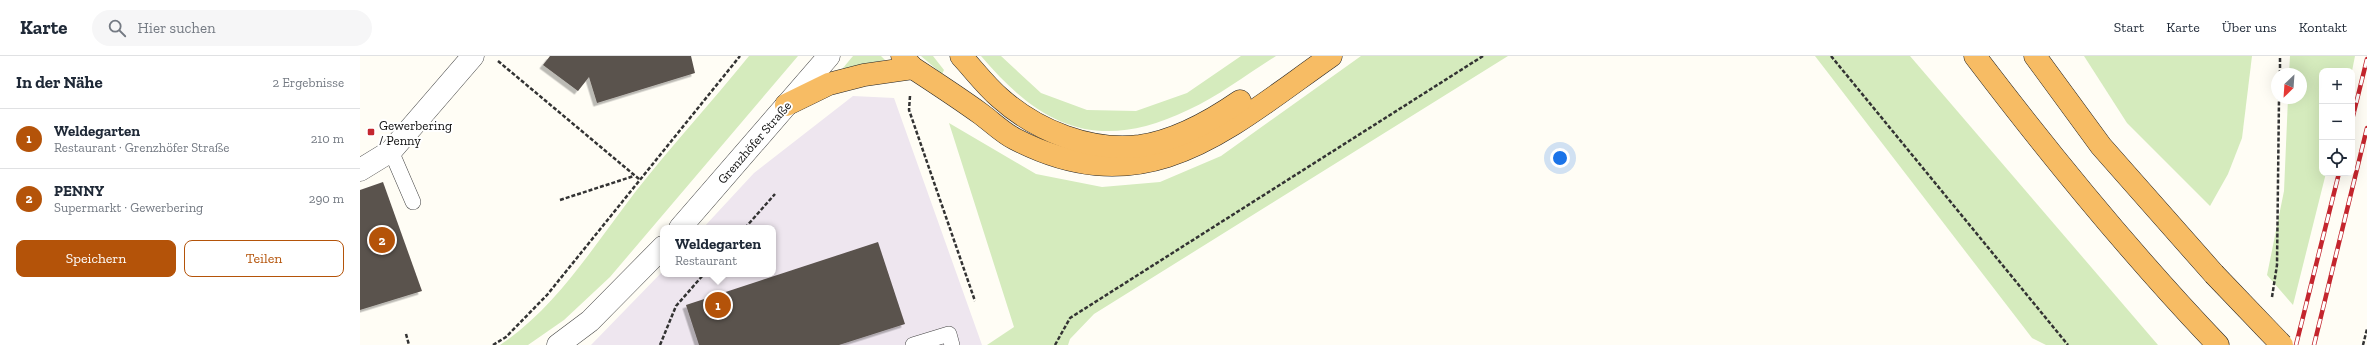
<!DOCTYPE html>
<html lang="de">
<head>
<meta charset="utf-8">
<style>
  :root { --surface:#fff; --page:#f6f6f7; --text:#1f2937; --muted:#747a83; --line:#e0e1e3; --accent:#b45309 }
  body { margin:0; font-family:"Zilla Slab",serif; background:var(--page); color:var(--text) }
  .controls { position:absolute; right:12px; top:12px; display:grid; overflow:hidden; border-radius:8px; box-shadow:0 4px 16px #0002 }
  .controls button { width:36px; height:36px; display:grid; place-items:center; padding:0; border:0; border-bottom:1px solid var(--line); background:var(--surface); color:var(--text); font:20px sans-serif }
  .compass { position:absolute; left:1911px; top:12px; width:36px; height:36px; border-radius:50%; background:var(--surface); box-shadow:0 4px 16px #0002; rotate:205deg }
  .you { position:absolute; left:1200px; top:102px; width:14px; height:14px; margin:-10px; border:3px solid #fff; border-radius:50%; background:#1a73e8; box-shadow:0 0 0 6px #1a73e833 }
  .badge { display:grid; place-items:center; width:26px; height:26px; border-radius:50%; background:var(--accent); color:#fff; font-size:13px; font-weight:700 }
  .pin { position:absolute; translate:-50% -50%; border:2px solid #fff; box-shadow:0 1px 4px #0006 }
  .popup { position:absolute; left:300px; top:169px; width:116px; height:52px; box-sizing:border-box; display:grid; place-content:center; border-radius:8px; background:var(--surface); filter:drop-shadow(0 1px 3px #0005); font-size:13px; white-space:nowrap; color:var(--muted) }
  .popup b { font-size:15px; color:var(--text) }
  .popup::after { content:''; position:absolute; left:50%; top:100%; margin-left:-8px; border:8px solid transparent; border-top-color:var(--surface) }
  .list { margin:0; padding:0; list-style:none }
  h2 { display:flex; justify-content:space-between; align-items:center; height:52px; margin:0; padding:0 16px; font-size:17px }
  h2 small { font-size:13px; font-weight:400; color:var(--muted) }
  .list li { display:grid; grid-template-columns:26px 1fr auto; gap:12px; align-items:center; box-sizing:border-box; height:60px; padding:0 16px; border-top:1px solid var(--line) }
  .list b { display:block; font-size:15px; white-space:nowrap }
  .list p { margin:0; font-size:13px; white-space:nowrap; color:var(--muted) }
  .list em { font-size:13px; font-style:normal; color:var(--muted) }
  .actions { display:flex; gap:8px; padding:12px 16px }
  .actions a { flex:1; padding:9px 0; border:1px solid var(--accent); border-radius:8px; text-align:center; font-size:14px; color:var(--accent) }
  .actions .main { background:var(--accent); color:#fff }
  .icon { flex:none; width:22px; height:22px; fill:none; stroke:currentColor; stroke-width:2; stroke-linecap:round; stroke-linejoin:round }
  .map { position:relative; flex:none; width:2007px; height:289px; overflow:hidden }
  header { display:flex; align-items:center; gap:24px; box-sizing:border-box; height:56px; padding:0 20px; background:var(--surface); border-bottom:1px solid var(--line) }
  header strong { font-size:19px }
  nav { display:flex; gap:22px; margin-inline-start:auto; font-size:14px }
  .search { width:280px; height:36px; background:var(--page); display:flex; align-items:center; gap:10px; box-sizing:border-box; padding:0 14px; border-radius:22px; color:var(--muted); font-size:15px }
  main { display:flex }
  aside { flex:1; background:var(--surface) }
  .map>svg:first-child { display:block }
</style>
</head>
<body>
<header>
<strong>Karte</strong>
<div class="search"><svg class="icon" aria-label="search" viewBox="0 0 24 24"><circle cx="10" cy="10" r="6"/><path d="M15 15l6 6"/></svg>Hier suchen</div>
<nav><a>Start</a><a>Karte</a><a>Über uns</a><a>Kontakt</a></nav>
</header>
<main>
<aside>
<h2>In der Nähe<small>2 Ergebnisse</small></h2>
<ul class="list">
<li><span class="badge">1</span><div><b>Weldegarten</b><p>Restaurant · Grenzhöfer Straße</p></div><em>210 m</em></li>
<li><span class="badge">2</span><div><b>PENNY</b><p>Supermarkt · Gewerbering</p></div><em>290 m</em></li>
</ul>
<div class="actions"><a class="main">Speichern</a><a>Teilen</a></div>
</aside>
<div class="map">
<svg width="2007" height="289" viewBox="0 0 2007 289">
  <defs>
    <filter id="shadow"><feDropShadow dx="-3.5" dy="3.5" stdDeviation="0" flood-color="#0004"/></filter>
  </defs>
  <rect width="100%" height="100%" fill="#fffdf5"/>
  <path fill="#eee6ef" d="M493,40L534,42L622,289H231L303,215V218H413V172H343L394,117Z"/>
  <g fill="#d5ebbd">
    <path d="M389,0H438L250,221L204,264L168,289H140C197,251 235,188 276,135C312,89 352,46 389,0Z"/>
    <path d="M493,0H521L525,4L484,13L483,12Z"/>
    <path d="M561,0H573L584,14L582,18Z"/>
    <path d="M621,0H641L681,37L727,54L776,55L827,37L881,0H916C887,18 859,40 828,54C739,97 682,72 621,0Z"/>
    <path d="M1001,0H1148L734,258L710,283L708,289H627L654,271L589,67L676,118L742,131L800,126L861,100Z"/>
    <path d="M1455,0H1550L1798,289H1686L1672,282Z"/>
    <path d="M1724,0H1892L1882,82L1868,118L1850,150L1767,67Z"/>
    <path d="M1930,0H1995L1992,15H1962V117H1966L1933,249L1907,219L1924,135L1928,42H1941V18H1929Z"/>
  </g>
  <g fill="#5a524d" filter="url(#shadow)">
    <path d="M190,0H331L335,17L237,47L229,21L218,35L183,9Z"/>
    <path d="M23,126L62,235L0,254V134Z"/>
    <path d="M518,186L545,268L479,289H339L326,249Z"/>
  </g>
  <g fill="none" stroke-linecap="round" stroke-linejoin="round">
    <g stroke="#444" stroke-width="16">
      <g id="service">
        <path d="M31,95L53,146"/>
        <path d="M553,289L589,278L592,289"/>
      </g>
    </g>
    <g stroke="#444" stroke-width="23">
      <path id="minor" d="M0,114L31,95L113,0"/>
    </g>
    <g stroke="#444" stroke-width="23">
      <g id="tertiary">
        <path d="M320,172L469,0"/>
        <path d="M198,289L230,265L303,191"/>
      </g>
    </g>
    <g stroke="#222" stroke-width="23">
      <g id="trunk">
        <path d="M542,0L553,12C576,27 599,42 621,58C632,66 643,77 655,83C787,151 867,73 971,0"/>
        <path d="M601,0C614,14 626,30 640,42C677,75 730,96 780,90C815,85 851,65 880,45"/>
        <path d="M1615,0C1691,100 1771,198 1858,289"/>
        <path d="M1675,0L1741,90L1854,218"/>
        <path d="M426,49L469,28L504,19L553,12"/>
      </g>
    </g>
    <g stroke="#333" stroke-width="2.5" stroke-dasharray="4 2" stroke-linecap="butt">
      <path d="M1471,0L1708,289"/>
      <path d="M138,5L279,123"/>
      <path d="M1920,18V0"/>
      <path d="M550,40L549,54L615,245"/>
      <path d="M200,144L274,120"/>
      <path d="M385,172L415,138"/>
      <path d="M1912,241L1917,209L1919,42"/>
      <path d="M46,278L49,289"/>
      <path d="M133,289L146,281L187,239L380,0"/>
      <path d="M300,289L316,250L344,218"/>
      <path d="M695,289L710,262L1123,0"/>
      <path d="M2003,289L2007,273"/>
    </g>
    <use href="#service" stroke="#fff" stroke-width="15"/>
    <use href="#minor" stroke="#fff" stroke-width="22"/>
    <use href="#tertiary" stroke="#fff" stroke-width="22"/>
    <use href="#trunk" stroke="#f7bc64" stroke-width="22"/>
    <g stroke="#c4262e" stroke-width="4.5">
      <g id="rail">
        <path d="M1992,64L2007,3"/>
        <path d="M1936,289L1979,117"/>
        <path d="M1954,289L2007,72"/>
      </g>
    </g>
    <use href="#rail" stroke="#fff" stroke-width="3" stroke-dasharray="9" stroke-linecap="butt"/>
    <g stroke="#222" stroke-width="23" stroke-linecap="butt">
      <path id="trunk-bridge" d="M1854,218L1922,289"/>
    </g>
    <use href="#trunk-bridge" stroke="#f7bc64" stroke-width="22"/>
  </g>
  <rect fill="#c4262e" stroke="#fff" stroke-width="1.5" x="7" y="72" width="8" height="8" rx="2"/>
  <g text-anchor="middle" stroke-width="4" stroke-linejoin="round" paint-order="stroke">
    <g font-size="13" fill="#111" stroke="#fff" text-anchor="start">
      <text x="19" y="74">Gewerbering<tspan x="19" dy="15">/ Penny</tspan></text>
    </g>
    <g font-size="13" fill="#111" stroke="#fff">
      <text transform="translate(394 86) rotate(-49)" y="5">Grenzhöfer Straße</text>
    </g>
  </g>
</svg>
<div class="controls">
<button>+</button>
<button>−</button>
<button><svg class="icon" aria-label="locate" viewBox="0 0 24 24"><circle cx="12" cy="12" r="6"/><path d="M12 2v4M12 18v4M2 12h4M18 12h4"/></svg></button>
</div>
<svg class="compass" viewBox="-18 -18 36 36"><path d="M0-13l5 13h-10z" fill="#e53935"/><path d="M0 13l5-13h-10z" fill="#747a83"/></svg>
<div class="you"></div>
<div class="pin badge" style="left:358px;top:249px">1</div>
<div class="popup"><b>Weldegarten</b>Restaurant</div>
<div class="pin badge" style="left:22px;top:184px">2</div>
</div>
</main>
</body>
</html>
